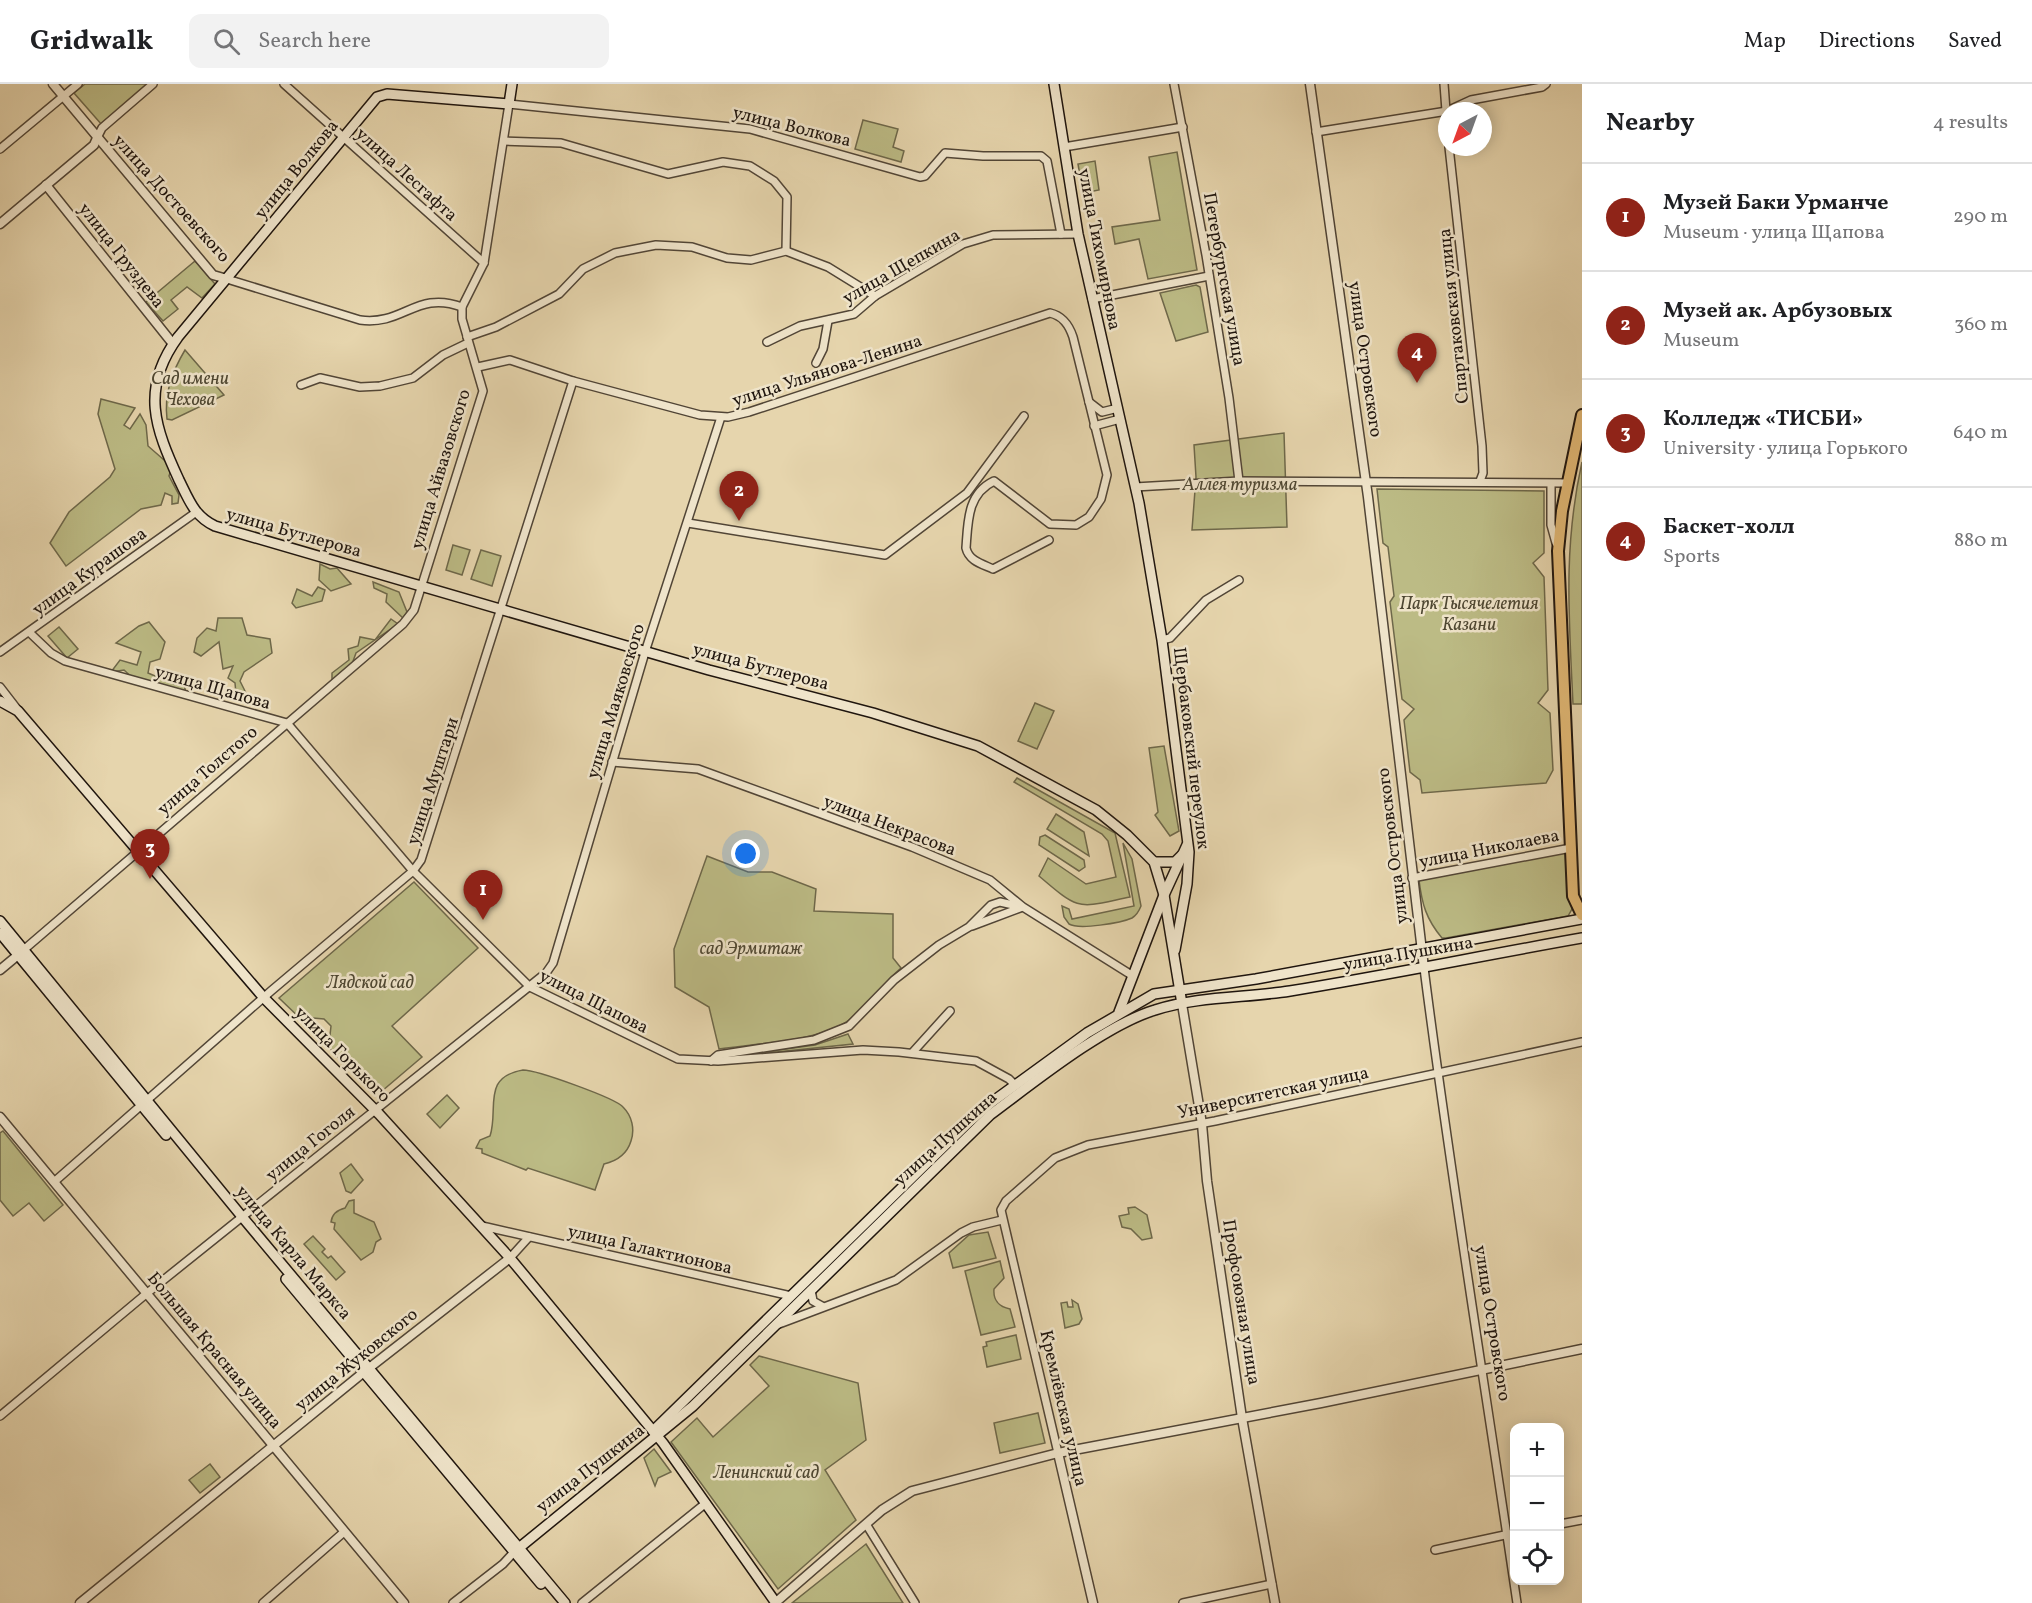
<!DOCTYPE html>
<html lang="en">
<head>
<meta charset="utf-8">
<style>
  :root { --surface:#fff; --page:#f2f2f2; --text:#202124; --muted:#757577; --line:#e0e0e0; --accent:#8f2418 }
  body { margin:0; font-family:Vollkorn,serif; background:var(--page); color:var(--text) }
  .controls { position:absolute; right:18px; bottom:18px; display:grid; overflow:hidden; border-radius:12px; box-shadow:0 3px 15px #0003 }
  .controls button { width:54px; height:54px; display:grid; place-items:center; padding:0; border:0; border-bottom:2px solid var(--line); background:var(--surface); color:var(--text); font:30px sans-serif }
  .compass { position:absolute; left:1438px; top:18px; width:54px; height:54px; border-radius:50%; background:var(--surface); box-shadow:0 3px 15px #0003; rotate:221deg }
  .you { position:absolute; left:746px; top:770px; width:21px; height:21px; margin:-15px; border:4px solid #fff; border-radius:50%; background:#1a73e8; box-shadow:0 0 0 9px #1a73e833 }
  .badge { display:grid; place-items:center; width:39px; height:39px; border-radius:50%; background:var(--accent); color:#fff; font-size:20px; font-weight:700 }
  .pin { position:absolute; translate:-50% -50px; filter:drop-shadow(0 2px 3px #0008) }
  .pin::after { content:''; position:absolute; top:32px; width:21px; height:18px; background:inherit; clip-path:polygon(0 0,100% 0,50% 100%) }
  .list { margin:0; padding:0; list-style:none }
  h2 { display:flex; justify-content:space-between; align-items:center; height:78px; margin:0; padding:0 24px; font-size:26px }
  h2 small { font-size:20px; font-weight:400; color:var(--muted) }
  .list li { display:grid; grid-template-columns:39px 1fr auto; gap:18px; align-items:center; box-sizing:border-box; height:108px; padding:0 24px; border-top:2px solid var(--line) }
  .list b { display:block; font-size:22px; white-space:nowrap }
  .list p { margin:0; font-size:20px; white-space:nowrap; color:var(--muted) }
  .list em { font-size:20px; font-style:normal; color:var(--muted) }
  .icon { flex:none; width:33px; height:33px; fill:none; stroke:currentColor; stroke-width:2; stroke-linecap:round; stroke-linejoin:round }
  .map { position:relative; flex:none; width:1582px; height:1519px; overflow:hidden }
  header { display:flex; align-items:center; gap:36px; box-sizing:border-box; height:84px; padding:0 30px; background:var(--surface); border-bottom:2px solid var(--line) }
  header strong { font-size:28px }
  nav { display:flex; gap:33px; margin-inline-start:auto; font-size:21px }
  .search { width:420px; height:54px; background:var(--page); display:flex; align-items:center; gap:15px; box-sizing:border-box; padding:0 21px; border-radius:12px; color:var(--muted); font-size:22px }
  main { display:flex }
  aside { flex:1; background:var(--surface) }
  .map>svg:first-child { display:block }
</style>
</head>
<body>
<header>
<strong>Gridwalk</strong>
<div class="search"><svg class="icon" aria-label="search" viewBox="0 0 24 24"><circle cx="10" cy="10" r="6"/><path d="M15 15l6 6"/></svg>Search here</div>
<nav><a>Map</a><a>Directions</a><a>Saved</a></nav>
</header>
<main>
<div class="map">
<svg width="1582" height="1519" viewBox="0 0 1582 1519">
  <rect width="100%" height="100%" fill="#e6d5ad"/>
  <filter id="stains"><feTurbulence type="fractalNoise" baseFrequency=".00333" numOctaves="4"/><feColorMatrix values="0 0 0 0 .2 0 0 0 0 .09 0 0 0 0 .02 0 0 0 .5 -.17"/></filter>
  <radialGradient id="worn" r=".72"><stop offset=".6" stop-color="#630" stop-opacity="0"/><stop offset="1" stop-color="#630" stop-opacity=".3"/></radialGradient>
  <g fill="#bcbb85" stroke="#6e684a" stroke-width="1.5">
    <path d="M85,0H150L102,41L74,9Z"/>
    <path d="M863,36L898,45L893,63L904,67L901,78L855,65Z"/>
    <path d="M1177,68L1197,186L1148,195L1139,155L1115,160L1112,143L1160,136L1149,73Z"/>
    <path d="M1095,77L1099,106L1083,109L1078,80Z"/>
    <path d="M195,177L215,200L202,214L187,203L171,216L178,225L163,237L146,218Z"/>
    <path d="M1196,201L1200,203L1208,248L1176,257L1160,209Z"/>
    <path d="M185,266L224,311L172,336L167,335C164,309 172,288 185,266Z"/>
    <path d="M101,315L135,324L124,341L130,345L140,330L146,341L148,362L172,383L169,392L179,411L178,419L172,420V412L165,409L161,421L141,425L66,482L50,459L69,428L110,393L115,385L98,330Z"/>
    <path d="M1284,349L1287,443L1192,446L1196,393L1194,361Z"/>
    <path d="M1582,378V620H1573C1569,533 1563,464 1582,378Z"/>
    <path d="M1377,405L1544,407V469L1533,479L1544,493L1548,606L1538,619L1550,629L1553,686L1546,699L1422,709L1420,696L1410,688L1404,636L1414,625L1402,615L1390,518L1394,512L1388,463L1383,459Z"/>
    <path d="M453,461L470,466L462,491L446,486Z"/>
    <path d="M481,466L501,472L492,502L471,495Z"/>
    <path d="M320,480L330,485L337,484L351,500L331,507L319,496Z"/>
    <path d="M373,498L399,508L407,528L403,534L386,518L387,510L374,504Z"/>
    <path d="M318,503L325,506L322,517L296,524L292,519L297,505L312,512Z"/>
    <path d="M218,534H242L247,551L270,555L272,569L244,588L240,597L246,609L236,610L235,599L228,594L233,582L223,585L219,558L201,572L194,568L197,554L207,544L216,547Z"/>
    <path d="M391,535L398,540L356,569L352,580L332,597V589L349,576L348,565L358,562L360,553L375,556Z"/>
    <path d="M149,538L165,558L160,575L150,578L148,589L174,600L182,592L186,609L136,597L124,586L111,588L120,576L137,581L141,568L116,559L139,542Z"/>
    <path d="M59,543L78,565L67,574L48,552Z"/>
    <path d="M1035,619L1054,627L1037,665L1018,657Z"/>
    <path d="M1164,662L1179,747L1170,752L1155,731L1158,728L1149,664Z"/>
    <path d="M1017,694L1115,749L1130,813C1077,824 1081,828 1039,792L1048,774L1086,800L1116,793L1108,757L1102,750L1014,698Z"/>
    <path d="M1056,730L1084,748L1089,772L1047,745Z"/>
    <path d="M1045,751L1084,776L1085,783L1079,787L1039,761L1040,753Z"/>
    <path d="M1123,759L1132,775L1141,822C1139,827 1137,831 1132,834C1121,839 1079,846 1069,840L1064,833L1062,822L1069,825L1072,835L1134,822Z"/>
    <path d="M1567,767L1572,825L1568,832L1446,854H1442C1426,835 1422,820 1419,796Z"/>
    <path d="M707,772L748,788H772L816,805L814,827L893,830V874L901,884C882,900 869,921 849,936C819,958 756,959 719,965L709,923L675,903L674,865Z"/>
    <path d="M414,798L478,864L392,942L422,973L382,1007L354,978L345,981L325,959L330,951L331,942L324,935L313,934L304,938L279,914Z"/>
    <path d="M848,950L853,960L728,973L815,961Z"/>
    <path d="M523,986C537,986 615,1014 623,1023C632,1032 635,1045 631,1057C627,1070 617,1077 604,1080L595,1106L528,1084L526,1086L482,1069V1065L476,1064L480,1056L490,1052C499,1025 481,993 523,986Z"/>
    <path d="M447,1011L459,1024L440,1044L427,1030Z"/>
    <path d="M3,1047L63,1121L44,1137L29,1119L13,1132L0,1116V1049Z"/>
    <path d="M351,1080L363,1096L351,1109L346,1107L340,1089Z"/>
    <path d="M354,1116V1129L374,1138L381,1155L376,1158L373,1168L361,1176L334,1145L335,1139L331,1138C332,1130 337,1126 345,1124L349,1117Z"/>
    <path d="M1135,1123L1147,1131L1152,1154L1142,1156L1131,1145L1122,1143L1119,1132L1129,1130L1128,1124Z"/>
    <path d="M988,1148L996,1174L953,1184L949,1169L969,1151Z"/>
    <path d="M313,1152L325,1165L322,1168L328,1174L331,1172L345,1188L336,1196L304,1160Z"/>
    <path d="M1000,1177L1004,1194L994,1205C993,1216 999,1223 1010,1225L1015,1243L981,1251L965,1187Z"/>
    <path d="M1072,1216L1078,1220L1082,1235L1079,1240L1065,1244L1061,1219L1067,1218L1068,1223H1073Z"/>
    <path d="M1016,1251L1021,1275L987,1283L983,1263L987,1262L986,1258Z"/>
    <path d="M759,1272L858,1299L866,1356L825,1386L856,1436L778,1505L671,1358L697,1334L713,1353L769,1302L750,1281Z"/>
    <path d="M1038,1329L1045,1359L1000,1369L994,1339Z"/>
    <path d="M654,1365L671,1388L658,1394L655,1402L644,1374Z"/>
    <path d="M210,1380L220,1393L200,1409L189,1396Z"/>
    <path d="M866,1460L903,1519H792Z"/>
  </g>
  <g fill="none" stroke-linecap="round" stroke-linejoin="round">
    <g stroke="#514536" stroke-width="10">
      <g id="minor">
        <path d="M284,0L484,179"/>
        <path d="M1174,0L1206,171L1229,314L1239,397"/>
        <path d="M1444,0L1447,40"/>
        <path d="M1447,27L1471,16L1542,3L1546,0"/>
        <path d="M1316,48L1447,27"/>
        <path d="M97,54L102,44L153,0"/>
        <path d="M504,57L561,59L668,90L723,78L750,82L774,97L787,113L786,167"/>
        <path d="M1064,63L1183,43"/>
        <path d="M1449,63L1482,362L1483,389L1480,397"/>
        <path d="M0,65L78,0"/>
        <path d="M227,195L360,236C404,242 416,206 462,223"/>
        <path d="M1092,215L1209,192"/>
        <path d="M467,253L496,243L559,210L583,185L615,169L656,161L692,163L727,174L751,176L786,167L828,183L875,212"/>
        <path d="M767,258L800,242L854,230L875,212L963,160L993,151L1078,150"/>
        <path d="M816,279L823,265L828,237"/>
        <path d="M478,283L510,276L573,297L700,331L728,333L749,328L1050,229C1063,232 1069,241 1073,253L1107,391L1101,415L1089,433L1076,441L1050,440L994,397C967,410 968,438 966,464C969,477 982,480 993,485L1049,456"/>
        <path d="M301,301L320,294L360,303L380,302L413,294L443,271L468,259"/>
        <path d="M1089,318L1102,328L1118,324"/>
        <path d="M1094,342L1120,335"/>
        <path d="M1551,400V441L1556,459"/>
        <path d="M1135,403L1239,397L1568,399"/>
        <path d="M688,439L885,471L967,409L1024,332"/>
        <path d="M30,549L51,569L65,577L287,639L413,787L530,903L678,975L718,977L863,966L899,968L976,977L1009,995L1015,1001"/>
        <path d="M1162,556L1170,554L1206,516L1239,496"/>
        <path d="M0,568L195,429"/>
        <path d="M0,603L17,625"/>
        <path d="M612,678L698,685L912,763L990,796L1023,823L1133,892"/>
        <path d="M1412,794L1571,764"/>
        <path d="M972,842L1020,824"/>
        <path d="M20,869L403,540L414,526L483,307L462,235V223L484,179L509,20L750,45L920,93L925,92L945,69L983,72H1041L1047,77L1061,150"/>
        <path d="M1424,884C1451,1096 1486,1307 1517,1519"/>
        <path d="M912,969L950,927"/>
        <path d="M711,977L718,971L814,956L849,942L894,896L939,861L969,843L991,821L1000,818L1022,823"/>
        <path d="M54,1098L271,907L413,787L421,776L573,297"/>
        <path d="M482,1142L791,1212"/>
        <path d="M510,1174L529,1153"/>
        <path d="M811,1206L813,1217L822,1222"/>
        <path d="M779,1240L896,1196L961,1149L973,1143L1002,1136"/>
        <path d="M0,1332L146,1210L546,889L553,879L646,565L721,333"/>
        <path d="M1058,1369L1001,1126L1006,1117L1055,1074L1088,1061L1215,1037L1582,958"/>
        <path d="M866,1440L915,1519"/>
        <path d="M1560,1440L1582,1436"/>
        <path d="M1435,1466L1514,1449"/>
        <path d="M263,1519L344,1448"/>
        <path d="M453,1519L503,1480L514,1468"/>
        <path d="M582,1519L706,1419"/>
        <path d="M1183,1519L1272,1500"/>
      </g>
    </g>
    <g stroke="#514536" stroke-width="11">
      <g id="tertiary">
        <path d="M53,0L213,191L227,195"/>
        <path d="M1310,0L1368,413L1424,884"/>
        <path d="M46,101L173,260"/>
        <path d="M0,140L94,61L97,54"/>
        <path d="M0,886L18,871"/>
        <path d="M1182,920L1202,1040L1207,1097L1242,1334L1275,1519"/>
        <path d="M0,1033L404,1519"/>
        <path d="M1058,1369L1093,1519"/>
        <path d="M80,1519L364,1288L510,1174"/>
        <path d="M775,1519L882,1426L912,1407L1058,1369L1321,1319L1582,1265"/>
      </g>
    </g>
    <g stroke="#1f150e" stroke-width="12">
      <g id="secondary">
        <path d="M512,0L509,20L387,10L377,13L178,253C140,305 155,344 179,396C189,416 194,432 215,442L709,586L873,629L978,662L1096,726L1127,751L1154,778L1164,811L1182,920"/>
        <path d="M1054,0L1078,150L1139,419L1162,556L1189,768L1187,800L1175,866"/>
        <path d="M0,617L18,627L264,914L379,1030L510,1174L663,1359L776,1519"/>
        <path d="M1154,778H1175L1182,771"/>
        <path d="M0,837L239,1129L565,1519"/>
        <path d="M0,849L166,1051"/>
        <path d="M1119,928L1164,811L1187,761"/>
        <path d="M286,1195L541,1500"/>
        <path d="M653,1347L969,1038L992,1018L1087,949L1154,910L1256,895L1582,835"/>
        <path d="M514,1468L693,1322L990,1031C1033,999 1105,941 1155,926C1198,912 1246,914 1290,907C1388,891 1485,871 1582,854"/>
      </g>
    </g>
    <g stroke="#1f150e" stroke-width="14">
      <path id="primary" d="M1582,331L1562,427L1558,467L1573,812L1582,831"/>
    </g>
    <use href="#minor" stroke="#efe4ca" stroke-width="7"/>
    <use href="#tertiary" stroke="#efe4ca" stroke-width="8"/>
    <use href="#secondary" stroke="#efe4ca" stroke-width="9"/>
    <use href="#primary" stroke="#e3ba76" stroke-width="10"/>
  </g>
  <g text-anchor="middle" stroke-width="5" stroke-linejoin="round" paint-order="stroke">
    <g font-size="18" fill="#1f150e" stroke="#efe4ca">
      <text transform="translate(792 42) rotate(14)" y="6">улица Волкова</text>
      <text transform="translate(296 85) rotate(-51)" y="6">улица Волкова</text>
      <text transform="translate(407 90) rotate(42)" y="6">улица Лесгафта</text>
      <text transform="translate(172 114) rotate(48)" y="6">улица Достоевского</text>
      <text transform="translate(1100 165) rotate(79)" y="6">улица Тихомирнова</text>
      <text transform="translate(122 171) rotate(52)" y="6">улица Груздева</text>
      <text transform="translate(901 182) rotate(-30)" y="6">улица Щепкина</text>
      <text transform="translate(1225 195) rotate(80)" y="6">Петербургская улица</text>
      <text transform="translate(1453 232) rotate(-96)" y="6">Спартаковская улица</text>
      <text transform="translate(1366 275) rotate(82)" y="6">улица Островского</text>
      <text transform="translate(827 286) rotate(-18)" y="6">улица Ульянова-Ленина</text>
      <text transform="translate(440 385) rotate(-73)" y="6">улица Айвазовского</text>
      <text transform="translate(294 448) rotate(16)" y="6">улица Бутлерова</text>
      <text transform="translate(89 487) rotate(-36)" y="6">улица Курашова</text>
      <text transform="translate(761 582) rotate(15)" y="6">улица Бутлерова</text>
      <text transform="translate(213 603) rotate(16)" y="6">улица Щапова</text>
      <text transform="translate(615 617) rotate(-73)" y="6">улица Маяковского</text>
      <text transform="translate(1192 664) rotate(83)" y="6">Щербаковский переулок</text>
      <text transform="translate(207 686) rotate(-41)" y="6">улица Толстого</text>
      <text transform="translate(432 697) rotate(-72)" y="6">улица Муштари</text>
      <text transform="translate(890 741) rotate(21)" y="6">улица Некрасова</text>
      <text transform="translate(1392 762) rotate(-97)" y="6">улица Островского</text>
      <text transform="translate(1489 764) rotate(-11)" y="6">улица Николаева</text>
      <text transform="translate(1408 869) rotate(-10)" y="6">улица Пушкина</text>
      <text transform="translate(594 917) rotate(27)" y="6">улица Щапова</text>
      <text transform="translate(343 970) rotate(45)" y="6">улица Горького</text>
      <text transform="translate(1273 1008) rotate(-12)" y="6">Университетская улица</text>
      <text transform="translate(945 1054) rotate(-42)" y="6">улица Пушкина</text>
      <text transform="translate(310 1059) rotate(-39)" y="6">улица Гоголя</text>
      <text transform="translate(650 1165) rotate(13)" y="6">улица Галактионова</text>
      <text transform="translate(294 1168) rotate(50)" y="6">улица Карла Маркса</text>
      <text transform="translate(1242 1218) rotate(81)" y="6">Профсоюзная улица</text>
      <text transform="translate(1493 1239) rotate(81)" y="6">улица Островского</text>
      <text transform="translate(215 1266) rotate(50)" y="6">Большая Красная улица</text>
      <text transform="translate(356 1275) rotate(-39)" y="6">улица Жуковского</text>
      <text transform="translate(1064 1324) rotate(77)" y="6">Кремлёвская улица</text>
      <text transform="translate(590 1384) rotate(-38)" y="6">улица Пушкина</text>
    </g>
    <g font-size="18" font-style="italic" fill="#4e4732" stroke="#efe4ca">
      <text x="190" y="300">Сад имени<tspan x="190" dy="21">Чехова</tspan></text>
      <text x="1240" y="406">Аллея туризма</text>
      <text x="1469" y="525">Парк Тысячелетия<tspan x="1469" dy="21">Казани</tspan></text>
      <text x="751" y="870">сад Эрмитаж</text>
      <text x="370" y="904">Лядской сад</text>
      <text x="766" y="1394">Ленинский сад</text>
    </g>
  </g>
  <rect width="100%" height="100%" filter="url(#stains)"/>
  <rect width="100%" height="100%" fill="url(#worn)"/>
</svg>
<div class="controls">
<button>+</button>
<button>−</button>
<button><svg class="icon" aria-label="locate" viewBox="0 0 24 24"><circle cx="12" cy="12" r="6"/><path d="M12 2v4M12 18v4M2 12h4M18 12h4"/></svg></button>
</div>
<svg class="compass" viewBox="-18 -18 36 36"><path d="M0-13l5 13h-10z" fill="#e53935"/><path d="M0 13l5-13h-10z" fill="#757577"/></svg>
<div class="you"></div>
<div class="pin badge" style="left:483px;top:836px">1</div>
<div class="pin badge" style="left:739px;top:437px">2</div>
<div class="pin badge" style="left:150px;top:795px">3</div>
<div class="pin badge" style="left:1417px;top:299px">4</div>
</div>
<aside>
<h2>Nearby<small>4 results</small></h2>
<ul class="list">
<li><span class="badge">1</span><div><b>Музей Баки Урманче</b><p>Museum · улица Щапова</p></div><em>290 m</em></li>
<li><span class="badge">2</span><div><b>Музей ак. Арбузовых</b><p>Museum</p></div><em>360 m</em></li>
<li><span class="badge">3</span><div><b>Колледж «ТИСБИ»</b><p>University · улица Горького</p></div><em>640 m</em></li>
<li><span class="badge">4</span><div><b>Баскет-холл</b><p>Sports</p></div><em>880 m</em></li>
</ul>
</aside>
</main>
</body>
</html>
